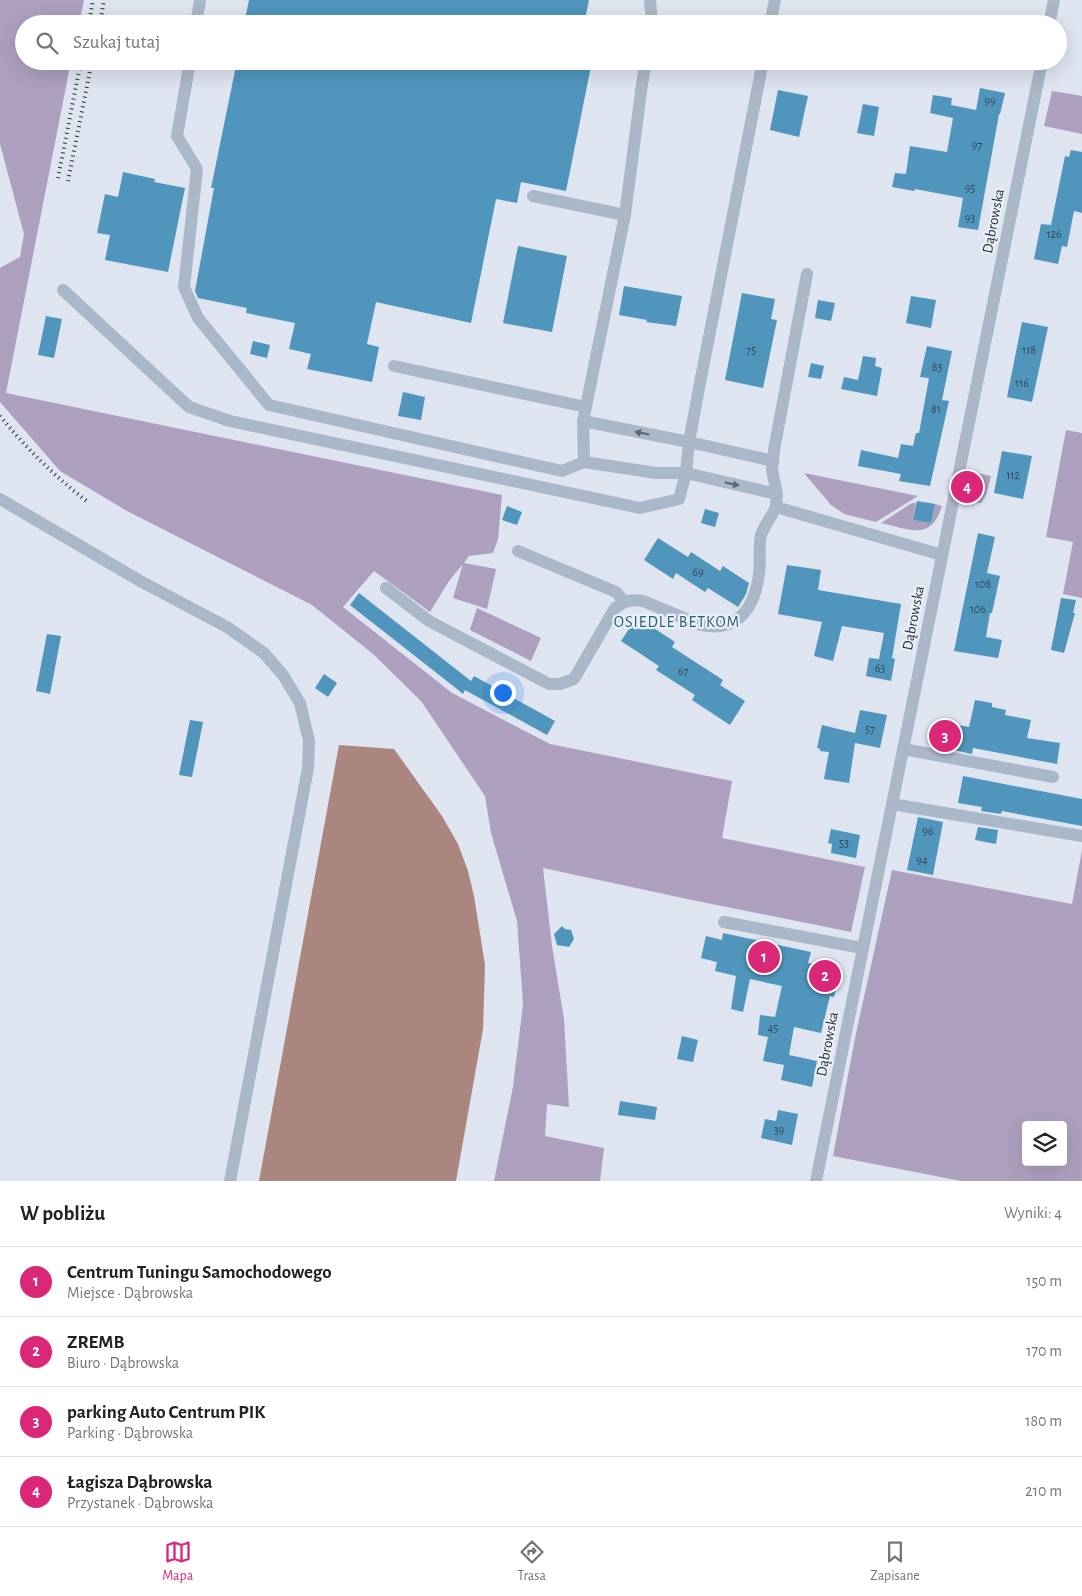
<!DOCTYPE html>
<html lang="pl">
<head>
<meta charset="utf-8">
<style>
  :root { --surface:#fff; --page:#f2f2f2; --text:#222; --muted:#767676; --line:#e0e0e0; --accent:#db2777 }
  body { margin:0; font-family:"Alegreya Sans",sans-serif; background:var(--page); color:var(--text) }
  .controls { position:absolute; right:15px; bottom:15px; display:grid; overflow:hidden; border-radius:5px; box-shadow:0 5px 20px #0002 }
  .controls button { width:45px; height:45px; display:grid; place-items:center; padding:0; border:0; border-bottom:1px solid var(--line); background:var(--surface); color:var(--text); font:25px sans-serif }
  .you { position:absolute; left:502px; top:692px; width:18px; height:18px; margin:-12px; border:4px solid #fff; border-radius:50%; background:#1a73e8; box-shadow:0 0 0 8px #1a73e833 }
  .badge { display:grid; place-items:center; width:32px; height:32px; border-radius:50%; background:var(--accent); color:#fff; font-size:16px; font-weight:700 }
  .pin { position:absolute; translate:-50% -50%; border:2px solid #fff; box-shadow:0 1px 5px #0006 }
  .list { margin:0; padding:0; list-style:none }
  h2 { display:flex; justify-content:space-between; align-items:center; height:65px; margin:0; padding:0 20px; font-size:21px }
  h2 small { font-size:16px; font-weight:400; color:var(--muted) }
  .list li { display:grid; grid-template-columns:32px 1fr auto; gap:15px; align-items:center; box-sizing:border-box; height:70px; padding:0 20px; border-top:1px solid var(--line) }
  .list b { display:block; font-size:19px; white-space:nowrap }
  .list p { margin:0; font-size:16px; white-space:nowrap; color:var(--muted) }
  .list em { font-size:16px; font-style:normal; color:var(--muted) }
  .icon { flex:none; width:28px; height:28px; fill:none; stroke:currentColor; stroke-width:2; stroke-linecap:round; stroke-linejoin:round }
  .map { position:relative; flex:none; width:1082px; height:1181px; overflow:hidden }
  .search { position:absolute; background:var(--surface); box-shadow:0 5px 20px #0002; left:15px; right:15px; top:15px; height:55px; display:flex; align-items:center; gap:12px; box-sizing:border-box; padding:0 18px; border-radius:28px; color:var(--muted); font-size:19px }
  .sheet { height:345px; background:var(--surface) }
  nav { display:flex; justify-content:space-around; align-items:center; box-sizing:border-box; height:70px; border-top:1px solid var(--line); background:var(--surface); font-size:14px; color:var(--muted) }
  nav a { display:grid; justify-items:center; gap:2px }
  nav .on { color:var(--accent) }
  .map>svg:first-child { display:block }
</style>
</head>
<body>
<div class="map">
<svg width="1082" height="1181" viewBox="0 0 1082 1181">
  <rect width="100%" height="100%" fill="#dee4f0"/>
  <g fill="#ad9fbe" fill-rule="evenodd">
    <path d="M0,0H84L79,24H24V61H71L6,393L502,495L498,539L493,553L469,556L464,563L496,569L487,609L453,598L463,564L449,581L430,612L374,571L343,607L452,693L550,744L732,781L722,838L865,867L851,932L692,900L543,868L552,946L564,1019L569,1107L547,1104L545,1136L604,1148L600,1181H494L513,1087L523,1004L517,921L491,833L485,796L421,701L373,654L312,605L127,511L60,471L0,402V268L20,257L24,234L0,144Z"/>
    <path d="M1052,91L1082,96V134L1044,126Z"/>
    <path d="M1066,430L1082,433V598L1063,594L1073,542L1046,537Z"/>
    <path d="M972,472L991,476L986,495L981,503L966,502Z"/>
    <path d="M804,473L918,496L876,522L844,514L831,505Z"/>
    <path d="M912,503H916L913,520L931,523L935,504L942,506C931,542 909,529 881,523Z"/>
    <path d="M477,608L541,638L531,661L470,630Z"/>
    <path d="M1082,850V1181H961L833,1156L855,1038L892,870L1072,904ZM1026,1125H1063V1162H1026Z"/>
  </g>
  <path fill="#ab867f" d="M339,745L394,749L442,816L458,844L468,871L474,896L485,965L483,1029L456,1181H259Z"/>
  <g fill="#5095bc">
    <path d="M249,0H589L584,24H569L554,21L553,24H244Z"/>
    <path d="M237,61H592L566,191L521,182L517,203L496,199L471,323L376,302L367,344L379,347L372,382L307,369L311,354L289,349L295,323L246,313L247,308L198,298L195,291L214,188H211Z"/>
    <path d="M980,88L1005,93L1000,114H999L978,230L958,227L963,198L915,189L914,191L892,187L895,173L906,174L910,146L947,152L953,118L930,113L933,95L952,98L951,105L976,110Z"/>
    <path d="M778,90L808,96L799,137L770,130Z"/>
    <path d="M863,104L879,107L874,136L857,133Z"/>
    <path d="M1071,150L1082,152V213L1074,211L1067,247L1062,246L1058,264L1034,259L1041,224L1051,225L1065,156L1069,157Z"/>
    <path d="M123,172L155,179L154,182L185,188L168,272L105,260L110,235L97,233L105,194L118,197Z"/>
    <path d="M518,246L567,256L552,332L503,323Z"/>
    <path d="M624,286L682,296L676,326L646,322L647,320L619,315Z"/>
    <path d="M742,293L775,299L771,319L777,320L763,388L725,380Z"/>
    <path d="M911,296L936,300L931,328L906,323Z"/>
    <path d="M818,300L835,303L831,321L815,318Z"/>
    <path d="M46,316L62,319L54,358L38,355Z"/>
    <path d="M1022,322L1048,327L1032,402L1007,397Z"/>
    <path d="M253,341L270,345L267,358L250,354Z"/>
    <path d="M927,346L952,351L942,400L949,401L930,486L899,481L901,474L858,466L861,450L898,458L901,444L913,446L916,433H919L929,378L920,377Z"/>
    <path d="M863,356L876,358L875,366L882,368L877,396L841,389L844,377L858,380Z"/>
    <path d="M811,363L824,366L821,379L808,377Z"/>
    <path d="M403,392L425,397L421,420L398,416Z"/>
    <path d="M1002,451L1032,456L1023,499L994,493Z"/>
    <path d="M917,501L935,504L931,523L913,520Z"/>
    <path d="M507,506L522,512L517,525L502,520Z"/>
    <path d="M705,509L719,513L715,527L701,523Z"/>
    <path d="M978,533L995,537L987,573L1000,576L992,613H990L986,637L1002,640L998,658L954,651Z"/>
    <path d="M658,538L688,557L691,552L720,571L723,566L749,583L746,594L738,607L708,588L705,592L676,573L673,579L644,560Z"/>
    <path d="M787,565L821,570L818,590L901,604L892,658L895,659L891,681L866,676L869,658L879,659L884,633L842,626L833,661L814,656L822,622L778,614Z"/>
    <path d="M359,593L471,681L474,676L555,721L547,735L465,690L463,694L457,689L350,605Z"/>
    <path d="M1061,598L1076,600L1073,613H1075L1064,653L1051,650Z"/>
    <path d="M637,617L675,642L672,647L723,680L720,685L745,701L730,725L692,700L695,695L656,670L659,666L621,641Z"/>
    <path d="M47,634L61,636L50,694L36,691Z"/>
    <path d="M324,674L337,683L328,697L315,688Z"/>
    <path d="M975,700L992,703V707L1006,710L1005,715L1031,720L1027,738L1060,743L1057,764L973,748L972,754L953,750L958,725L969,727Z"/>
    <path d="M860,710L887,715L880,748L855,743L849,783L824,779L829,752L820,751V749L817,748L822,725L855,733Z"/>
    <path d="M190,720L203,722L192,777L179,775Z"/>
    <path d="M963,776L1082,799V826L1002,811L1001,814L981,811L982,807L958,803Z"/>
    <path d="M918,817L943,822L933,875L907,870Z"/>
    <path d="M978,827L998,830L996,844L975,840Z"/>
    <path d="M831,829L860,835L856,858L831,853L832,844L828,843Z"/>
    <path d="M562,926L565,929L571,930L574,939L569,947L557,945L554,934Z"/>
    <path d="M723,933L811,952L808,963L840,969L834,997L830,996L821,1033L794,1027L789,1055L817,1061L812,1087L781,1080L784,1065L763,1061L768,1037L758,1035L760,1015L775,1017L782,986L750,979L743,1012L731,1009L736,976L715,971L717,962L701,958L706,936L722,940Z"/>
    <path d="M682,1036L698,1040L693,1062L677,1059Z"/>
    <path d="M620,1101L657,1107L655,1120L618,1115Z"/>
    <path d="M778,1110L798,1114L792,1145L761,1138L765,1119L776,1121Z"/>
  </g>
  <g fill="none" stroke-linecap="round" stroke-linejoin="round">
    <g stroke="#aab7c8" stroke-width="12">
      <path d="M650,0L652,24"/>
      <path d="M196,24L200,0"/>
      <path d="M770,24L775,0"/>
      <path d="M1049,24L1054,0"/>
      <path d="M190,61L177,136L197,169L184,287L198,318L269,405L562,471L584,462L583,421L625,215L642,84L646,61"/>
      <path d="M533,196L625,215"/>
      <path d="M63,290L189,407L230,421L640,508L679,499L686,473L689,442L699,388L763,61"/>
      <path d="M394,366L586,407"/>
      <path d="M583,421L689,442L773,461"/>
      <path d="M584,462L656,473H686L777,494"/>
      <path d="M0,499L142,582L227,627L264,653L283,675L300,703L309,741L308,768L230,1181"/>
      <path d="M776,507L777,494L772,470L774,450L807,274"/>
      <path d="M518,551L616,592L624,601"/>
      <path d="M386,588L429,621L549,684H560L574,679L615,608C625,601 631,599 643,601L701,625C738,633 755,607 759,574C761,562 758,547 761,535C764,526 772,516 776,507L942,555"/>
      <path d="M903,749L1053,777"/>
      <path d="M892,804L1082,836"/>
      <path d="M724,922L862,948"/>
      <path d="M816,1181L1042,61"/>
    </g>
    <g stroke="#293036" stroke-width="4" stroke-dasharray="1 4" stroke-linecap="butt">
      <path d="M89,24L93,0"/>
      <path d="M100,24L104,0"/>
      <path d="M58,178L81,61"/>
      <path d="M68,181L92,61"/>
      <path d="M0,416C27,449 54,476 88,502"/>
    </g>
  </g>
  <defs><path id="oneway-solid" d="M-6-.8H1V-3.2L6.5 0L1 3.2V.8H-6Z" transform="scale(1.25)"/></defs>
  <g fill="#5d6670">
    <use href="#oneway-solid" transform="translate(642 433) rotate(-169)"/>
    <use href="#oneway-solid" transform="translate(732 484) rotate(13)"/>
  </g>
  <g text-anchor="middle" stroke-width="4.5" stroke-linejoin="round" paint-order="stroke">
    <g font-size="12" fill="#334958">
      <text x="990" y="105">99</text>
      <text x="977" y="149">97</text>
      <text x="970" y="192">95</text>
      <text x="970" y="222">93</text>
      <text x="1054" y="238">126</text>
      <text x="751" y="354">75</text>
      <text x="1029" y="354">118</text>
      <text x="937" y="371">83</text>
      <text x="1022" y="387">116</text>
      <text x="936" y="413">81</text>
      <text x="1013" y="479">112</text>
      <text x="698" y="576">69</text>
      <text x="983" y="588">108</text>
      <text x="978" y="613">106</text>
      <text x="880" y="672">63</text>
      <text x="683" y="675">67</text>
      <text x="870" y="733">57</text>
      <text x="928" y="835">96</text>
      <text x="844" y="847">53</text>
      <text x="922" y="864">94</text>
      <text x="773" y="1032">45</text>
      <text x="779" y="1134">39</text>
    </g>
    <g font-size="15" fill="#293036" stroke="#eaeff8">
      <text transform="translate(993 221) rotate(-79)" y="5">Dąbrowska</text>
      <text transform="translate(913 618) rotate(-79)" y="5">Dąbrowska</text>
      <text transform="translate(827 1044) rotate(-79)" y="5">Dąbrowska</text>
    </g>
    <g font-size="16" letter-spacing="1" fill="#29607e" stroke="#eaeff8">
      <text x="677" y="627">OSIEDLE BETKOM</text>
    </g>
  </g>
</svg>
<div class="controls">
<button><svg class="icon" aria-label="layers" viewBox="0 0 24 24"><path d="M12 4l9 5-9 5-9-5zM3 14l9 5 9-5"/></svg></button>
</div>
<div class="you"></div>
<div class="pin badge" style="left:764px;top:957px">1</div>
<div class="pin badge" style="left:825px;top:976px">2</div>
<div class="pin badge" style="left:945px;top:736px">3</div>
<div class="pin badge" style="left:967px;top:487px">4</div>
<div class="search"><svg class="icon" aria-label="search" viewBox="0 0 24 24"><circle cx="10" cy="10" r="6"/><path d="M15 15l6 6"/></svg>Szukaj tutaj</div>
</div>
<section class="sheet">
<h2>W pobliżu<small>Wyniki: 4</small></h2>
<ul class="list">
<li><span class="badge">1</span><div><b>Centrum Tuningu Samochodowego</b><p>Miejsce · Dąbrowska</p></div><em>150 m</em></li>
<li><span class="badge">2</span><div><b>ZREMB</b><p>Biuro · Dąbrowska</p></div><em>170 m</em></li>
<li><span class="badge">3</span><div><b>parking Auto Centrum PIK</b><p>Parking · Dąbrowska</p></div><em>180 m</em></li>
<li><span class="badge">4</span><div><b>Łagisza Dąbrowska</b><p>Przystanek · Dąbrowska</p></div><em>210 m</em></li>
</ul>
</section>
<nav>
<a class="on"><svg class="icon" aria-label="map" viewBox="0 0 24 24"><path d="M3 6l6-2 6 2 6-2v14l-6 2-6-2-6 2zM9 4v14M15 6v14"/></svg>Mapa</a>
<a><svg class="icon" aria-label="directions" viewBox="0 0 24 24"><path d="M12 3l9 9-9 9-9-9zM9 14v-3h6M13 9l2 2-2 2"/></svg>Trasa</a>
<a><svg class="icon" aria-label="saved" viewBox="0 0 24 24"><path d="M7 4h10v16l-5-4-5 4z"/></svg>Zapisane</a>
</nav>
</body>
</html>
